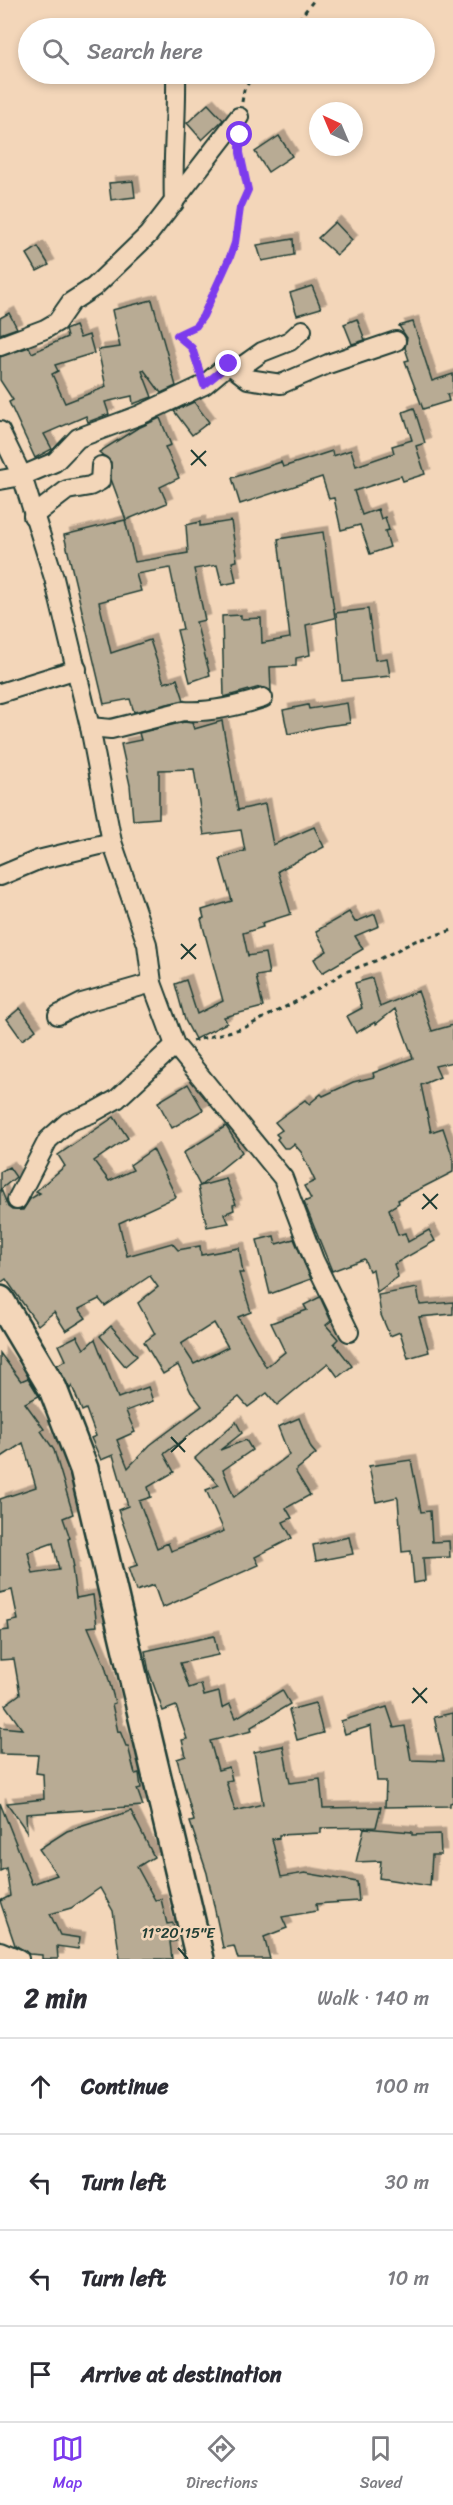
<!DOCTYPE html>
<html lang="en">
<head>
<meta charset="utf-8">
<style>
  :root { --surface:#fff; --page:#f2f2f3; --text:#2b2b33; --muted:#7c7c81; --line:#e1e1e2; --accent:#7c3aed }
  body { margin:0; font-family:Sriracha,sans-serif; background:var(--page); color:var(--text) }
  .compass { position:absolute; left:309px; top:102px; width:54px; height:54px; border-radius:50%; background:var(--surface); box-shadow:0 3px 9px #0003; rotate:316deg }
  .stop { position:absolute; width:18px; height:18px; margin:-14px; border:4px solid #7c3aed; border-radius:50%; background:#fff }
  .stop.end { background:#7c3aed; border-color:#fff; box-shadow:0 2px 6px #0008 }
  .list { margin:0; padding:0; list-style:none }
  h2 { display:flex; justify-content:space-between; align-items:center; height:78px; margin:0; padding:0 24px; font-size:26px }
  h2 small { font-size:20px; font-weight:400; color:var(--muted) }
  .list li { display:grid; grid-template-columns:39px 1fr auto; gap:18px; align-items:center; box-sizing:border-box; height:96px; padding:0 24px; border-top:2px solid var(--line) }
  .list b { display:block; font-size:22px; white-space:nowrap }
  .list em { font-size:20px; font-style:normal; color:var(--muted) }
  .icon { flex:none; width:33px; height:33px; fill:none; stroke:currentColor; stroke-width:2; stroke-linecap:round; stroke-linejoin:round }
  .map { position:relative; flex:none; width:453px; height:1959px; overflow:hidden }
  .search { position:absolute; background:var(--surface); box-shadow:0 3px 9px #0003; left:18px; right:18px; top:18px; height:66px; display:flex; align-items:center; gap:15px; box-sizing:border-box; padding:0 21px; border-radius:33px; color:var(--muted); font-size:22px }
  .sheet { height:462px; background:var(--surface) }
  nav { display:flex; justify-content:space-around; align-items:center; box-sizing:border-box; height:84px; border-top:2px solid var(--line); background:var(--surface); font-size:16px; color:var(--muted) }
  nav a { display:grid; justify-items:center; gap:3px }
  nav .on { color:var(--accent) }
  .map>svg:first-child { display:block }
</style>
</head>
<body>
<div class="map">
<svg width="453" height="1959" viewBox="0 0 453 1959">
  <defs>
    <filter id="shadow"><feDropShadow dx="5.5" dy="-5.5" stdDeviation="0" flood-color="#0004"/></filter>
  </defs>
  <rect width="100%" height="100%" fill="#f3d6b9"/>
  <filter id="ink" filterUnits="userSpaceOnUse"><feTurbulence type="fractalNoise" baseFrequency=".0167" numOctaves="2"/><feDisplacementMap in="SourceGraphic" scale="12" xChannelSelector="R" yChannelSelector="G"/><feConvolveMatrix kernelMatrix="1 2 1 2 8 2 1 2 1" color-interpolation-filters="sRGB"/></filter>
  <g filter="url(#ink)">
    <g fill="#b8ab94" stroke="#1f3d34" stroke-width="1.5" fill-rule="evenodd" filter="url(#shadow)">
      <path d="M208,104L223,120L202,140L187,123Z"/>
      <path d="M279,136L292,156L268,172L255,152Z"/>
      <path d="M133,181L135,197L111,200L109,183Z"/>
      <path d="M335,222L352,240L337,255L318,238Z"/>
      <path d="M293,239L294,255L262,261L257,245Z"/>
      <path d="M38,247L49,265L37,271L27,254Z"/>
      <path d="M312,286L321,308L297,315L290,293Z"/>
      <path d="M152,300L176,386L161,393L144,370L142,371L152,397L133,404L132,396L105,402L109,414L88,422L86,416L44,434L52,449L35,458L9,402L13,400L0,380V357L29,347L32,353L67,337L65,330L75,326L80,338L89,335L94,353L55,365L58,371L52,374L65,403L106,387L98,350L120,347L112,310Z"/>
      <path d="M9,313L17,328L0,334V318Z"/>
      <path d="M357,319L365,340L352,344L344,324Z"/>
      <path d="M413,322L432,381L453,374V393L447,394L449,401L423,409L405,361L409,360L405,348L407,338L399,326Z"/>
      <path d="M194,402L209,422L192,435L174,411Z"/>
      <path d="M414,408L425,443L416,446L425,474L403,481L401,476L354,491L362,515L378,509L381,519L385,517L389,530L385,531L390,547L370,554L360,525L341,530L334,498L329,499L322,477L240,504L232,478L281,462L283,467L332,451L333,456L351,450L356,466L394,453L392,446L412,440L403,412Z"/>
      <path d="M160,418L171,445L165,447L179,478L160,487L167,503L126,520L111,479V462L99,452L136,429Z"/>
      <path d="M125,520L135,562L188,553L186,525L200,522V526L231,521L237,561L232,562L236,582L222,585L217,565L194,569L205,620L196,622L210,675L190,682L177,630L183,629L170,568L136,574L141,591L99,602L111,653L150,640L164,683L177,679L184,700L134,712L130,699L104,704L64,535Z"/>
      <path d="M323,532L335,618L306,625L310,655L296,658V666L270,667L271,691L260,687L224,697L222,616L241,615V619L261,618L262,643L290,638L278,539Z"/>
      <path d="M368,609L375,660L387,658L390,676L342,681L336,613Z"/>
      <path d="M347,703L350,723L326,726L288,734L283,710L308,705L309,709Z"/>
      <path d="M222,721L238,810L265,804L273,845L314,827L324,847L278,871L291,914L262,923L263,927L243,933L248,956L265,953L269,974L256,976L263,1007L224,1017L227,1023L195,1039L185,1020L175,984L186,980L197,1014L223,1001L201,919L204,918L202,910L232,901L220,859L245,851L241,830L204,835L194,769L159,770V818L133,820L130,785L121,744L141,740L139,733L184,722L192,723L194,729Z"/>
      <path d="M349,912L355,922L375,914L379,926L355,936L363,949L322,973L314,959L327,951L316,931Z"/>
      <path d="M372,978L380,1007L418,991L432,1031L453,1025V1062L435,1066L440,1077L421,1085L431,1132L443,1128L453,1158V1172L398,1200L399,1203L389,1209L398,1235L405,1233L408,1242L429,1230L435,1241L394,1264L398,1277L377,1292L373,1269L369,1271L364,1259L332,1271L304,1202L311,1199L304,1186L315,1181L301,1152L294,1144L289,1148H284L277,1139L279,1137L276,1134L282,1130L275,1122L305,1100L309,1104L321,1094L323,1096L353,1082L374,1077L373,1073L413,1058L395,1009L376,1024L375,1022L356,1033L347,1016L362,1008L355,983Z"/>
      <path d="M20,1008L36,1030L22,1040L7,1019Z"/>
      <path d="M188,1084L203,1110L172,1128L158,1102Z"/>
      <path d="M114,1117L128,1138L94,1161L109,1181L133,1170L130,1165L153,1149L176,1197L119,1223L127,1256L172,1243L178,1250L200,1246L201,1255L239,1248L243,1273H239L251,1312L238,1317L266,1367L285,1352L271,1323L307,1310L304,1305L320,1297L331,1321L326,1325L338,1339L334,1343L352,1366L338,1377L328,1363L277,1405L267,1393L248,1407L239,1397L164,1454L174,1472L148,1487L151,1497L139,1501L157,1548L168,1543L171,1551L224,1531L206,1490L219,1485L195,1458L236,1422L242,1433L220,1450L246,1440L252,1450L223,1470L234,1497L289,1455L278,1427L299,1418L311,1448L316,1454L295,1471L310,1495L286,1508L292,1518L283,1522L292,1538L255,1557L259,1565L162,1608L154,1585L136,1591L128,1568L138,1565L118,1510L128,1506L113,1455L101,1460L91,1438L96,1436L86,1409L82,1411L72,1386L70,1389L57,1365L66,1360L59,1345L77,1336L84,1349L95,1339L118,1398L148,1387L153,1401L126,1411L135,1432L117,1440L128,1468L150,1445L202,1406L191,1392L178,1365L163,1374L144,1342L155,1334L138,1303L158,1287L150,1276L105,1306L99,1299L79,1309L86,1318L66,1331L54,1312L38,1325L6,1279L0,1283V1172L9,1167L16,1177L1,1189L8,1207L12,1210H23L30,1199L40,1193L36,1191L65,1166L58,1155ZM214,1323L228,1347L194,1364L181,1344Z"/>
      <path d="M226,1126L242,1152L200,1186L226,1179L236,1204L233,1205L234,1210L224,1214L229,1223L207,1227L198,1187L200,1186L183,1153Z"/>
      <path d="M274,1236L276,1244L294,1239L311,1279L270,1294L257,1240Z"/>
      <path d="M417,1288L420,1305L453,1302V1314L419,1317L429,1352L408,1358L400,1332L390,1336L381,1315L378,1295Z"/>
      <path d="M111,1326L137,1356L125,1366L100,1336Z"/>
      <path d="M0,1353L21,1381L28,1378L39,1396L25,1403L44,1429L41,1431L54,1450L73,1514L63,1518L70,1538L68,1539L74,1567H72L76,1598L93,1595L97,1626L88,1627L105,1666L113,1695L115,1703L112,1704L118,1732L120,1731L126,1746H128L135,1774L139,1773L141,1788L137,1789L143,1806L26,1814L27,1832L7,1803L44,1799L43,1774L36,1773L38,1755L0,1754V1727L22,1729L5,1705L20,1694L14,1659L0,1660V1631L9,1630L8,1622L18,1620L12,1590L0,1593V1499L36,1487L23,1443L0,1458ZM53,1543L59,1570L33,1574L28,1552Z"/>
      <path d="M411,1460L421,1512L430,1511L432,1542L449,1541L450,1557L423,1558L425,1581L414,1583L411,1551L402,1552L398,1499L397,1497L376,1502L369,1466Z"/>
      <path d="M349,1537L353,1554L316,1561L313,1545Z"/>
      <path d="M214,1636L218,1655L180,1663L189,1688L201,1684L204,1696L219,1692L222,1708L230,1704L236,1718L282,1690L290,1704L251,1727L252,1731L210,1741L218,1770L229,1767L232,1780L226,1781L235,1811L263,1804L254,1752L283,1746L290,1783L320,1779L323,1808L381,1807L376,1827L321,1828V1833L279,1835V1838L272,1839L281,1877L305,1873L357,1882L359,1901L316,1904L317,1911L282,1917L287,1928L264,1937L270,1959H238L234,1946L223,1948L207,1873L190,1822L194,1821L177,1759L186,1756L182,1740L187,1739L176,1706L163,1711L149,1672L145,1651Z"/>
      <path d="M315,1703L323,1733L297,1740L289,1710Z"/>
      <path d="M387,1707L394,1728L405,1726L411,1760L444,1761L434,1717L453,1713V1802L450,1803V1806L385,1807L386,1781H377L371,1726L345,1734L341,1721Z"/>
      <path d="M0,1803L32,1884L57,1875L39,1849L67,1831L131,1811L154,1857L137,1867L155,1900L161,1899L167,1924L173,1923L176,1941L170,1942L172,1959H120L113,1911L100,1888L71,1908L50,1914L60,1935L80,1938L78,1949L57,1946L58,1959H42V1955L29,1954L15,1945L0,1901L10,1896L6,1868L0,1871Z"/>
      <path d="M364,1828L412,1832V1835L440,1834L441,1855H432L430,1886L379,1878L381,1861L356,1862Z"/>
    </g>
    <g fill="none" stroke-linecap="round" stroke-linejoin="round">
      <g stroke="#1f3d34" stroke-width="22">
        <g id="minor">
          <path d="M174,203C172,160 177,117 176,74"/>
          <path d="M0,346L45,329L57,322L71,302L94,287L118,264L148,235L239,117"/>
          <path d="M238,369L262,352L290,341L302,330"/>
          <path d="M0,431L22,476L54,578L90,727L112,842L147,944L152,983L175,1045L283,1178L314,1260L349,1332"/>
          <path d="M0,480L22,476L55,462L78,438L140,415L204,385L229,364L248,379L281,384L328,364L396,341"/>
          <path d="M33,516L67,490L90,486L100,481L101,466"/>
          <path d="M0,693L77,669"/>
          <path d="M90,727L111,729L183,711C209,713 238,706 263,698"/>
          <path d="M0,876L38,860L112,842"/>
          <path d="M58,1015L82,1003L152,983"/>
          <path d="M17,1200L48,1140L68,1122L92,1113L117,1099L175,1045"/>
          <path d="M0,1951L19,1959"/>
        </g>
      </g>
      <g stroke="#1f3d34" stroke-width="32">
        <path id="highway" d="M0,1300L53,1389L84,1469L200,1959"/>
      </g>
      <g stroke="#1f3d34" stroke-width="3" stroke-dasharray="4.5 4.5" stroke-linecap="butt">
        <path d="M283,28L300,18L314,0"/>
        <path d="M242,102L244,90L254,74"/>
        <path d="M200,369L192,348L177,335L196,326L203,317L230,257L235,243L240,208L248,190L240,153V142"/>
        <path d="M192,1041L244,1028L299,1000L345,972L378,960L415,941L453,930"/>
      </g>
      <use href="#minor" stroke="#f3d6b9" stroke-width="18"/>
      <use href="#highway" stroke="#f3d6b9" stroke-width="27"/>
    </g>
  </g>
  <g fill="none" stroke-linecap="round" stroke-linejoin="round" filter="url(#ink)">
    <path stroke="#7c3aed" stroke-width="8" d="M229,364L204,385L192,348L177,335L196,326L203,316L230,257L235,243L240,208L248,190L240,153V135"/>
  </g>
  <path fill="none" stroke="#1f3d34" stroke-width="2" d="M191,450L206,466M191,465L206,451M181,944L196,959M181,959L196,944M423,1194L437,1209M422,1209L438,1194M171,1437L185,1452M171,1452L186,1438M413,1688L427,1703M412,1703L427,1688M178,1948L188,1959"/>
  <g font-size="15" text-anchor="middle" fill="#1f3d34" stroke="#f3d6b9" stroke-width="5" stroke-linejoin="round" paint-order="stroke">
    <text x="178" y="1938">11°20'15"E</text>
  </g>
</svg>
<svg class="compass" viewBox="-18 -18 36 36"><path d="M0-13l5 13h-10z" fill="#e53935"/><path d="M0 13l5-13h-10z" fill="#7c7c81"/></svg>
<div class="stop" style="left:240px;top:135px"></div>
<div class="stop end" style="left:229px;top:364px"></div>
<div class="search"><svg class="icon" aria-label="search" viewBox="0 0 24 24"><circle cx="10" cy="10" r="6"/><path d="M15 15l6 6"/></svg>Search here</div>
</div>
<section class="sheet">
<h2>2 min<small>Walk · 140 m</small></h2>
<ul class="list">
<li><svg class="icon" aria-label="ahead" viewBox="0 0 24 24"><path d="M12 20V5M6 11l6-6 6 6"/></svg><div><b>Continue</b></div><em>100 m</em></li>
<li><svg class="icon" aria-label="left" viewBox="0 0 24 24"><path d="M17 20v-9H6M10 6l-5 5 5 5"/></svg><div><b>Turn left</b></div><em>30 m</em></li>
<li><svg class="icon" aria-label="left" viewBox="0 0 24 24"><path d="M17 20v-9H6M10 6l-5 5 5 5"/></svg><div><b>Turn left</b></div><em>10 m</em></li>
<li><svg class="icon" aria-label="arrive" viewBox="0 0 24 24"><path d="M6 21V4h12l-3 4 3 4H6"/></svg><div><b>Arrive at destination</b></div></li>
</ul>
</section>
<nav>
<a class="on"><svg class="icon" aria-label="map" viewBox="0 0 24 24"><path d="M3 6l6-2 6 2 6-2v14l-6 2-6-2-6 2zM9 4v14M15 6v14"/></svg>Map</a>
<a><svg class="icon" aria-label="directions" viewBox="0 0 24 24"><path d="M12 3l9 9-9 9-9-9zM9 14v-3h6M13 9l2 2-2 2"/></svg>Directions</a>
<a><svg class="icon" aria-label="saved" viewBox="0 0 24 24"><path d="M7 4h10v16l-5-4-5 4z"/></svg>Saved</a>
</nav>
</body>
</html>
